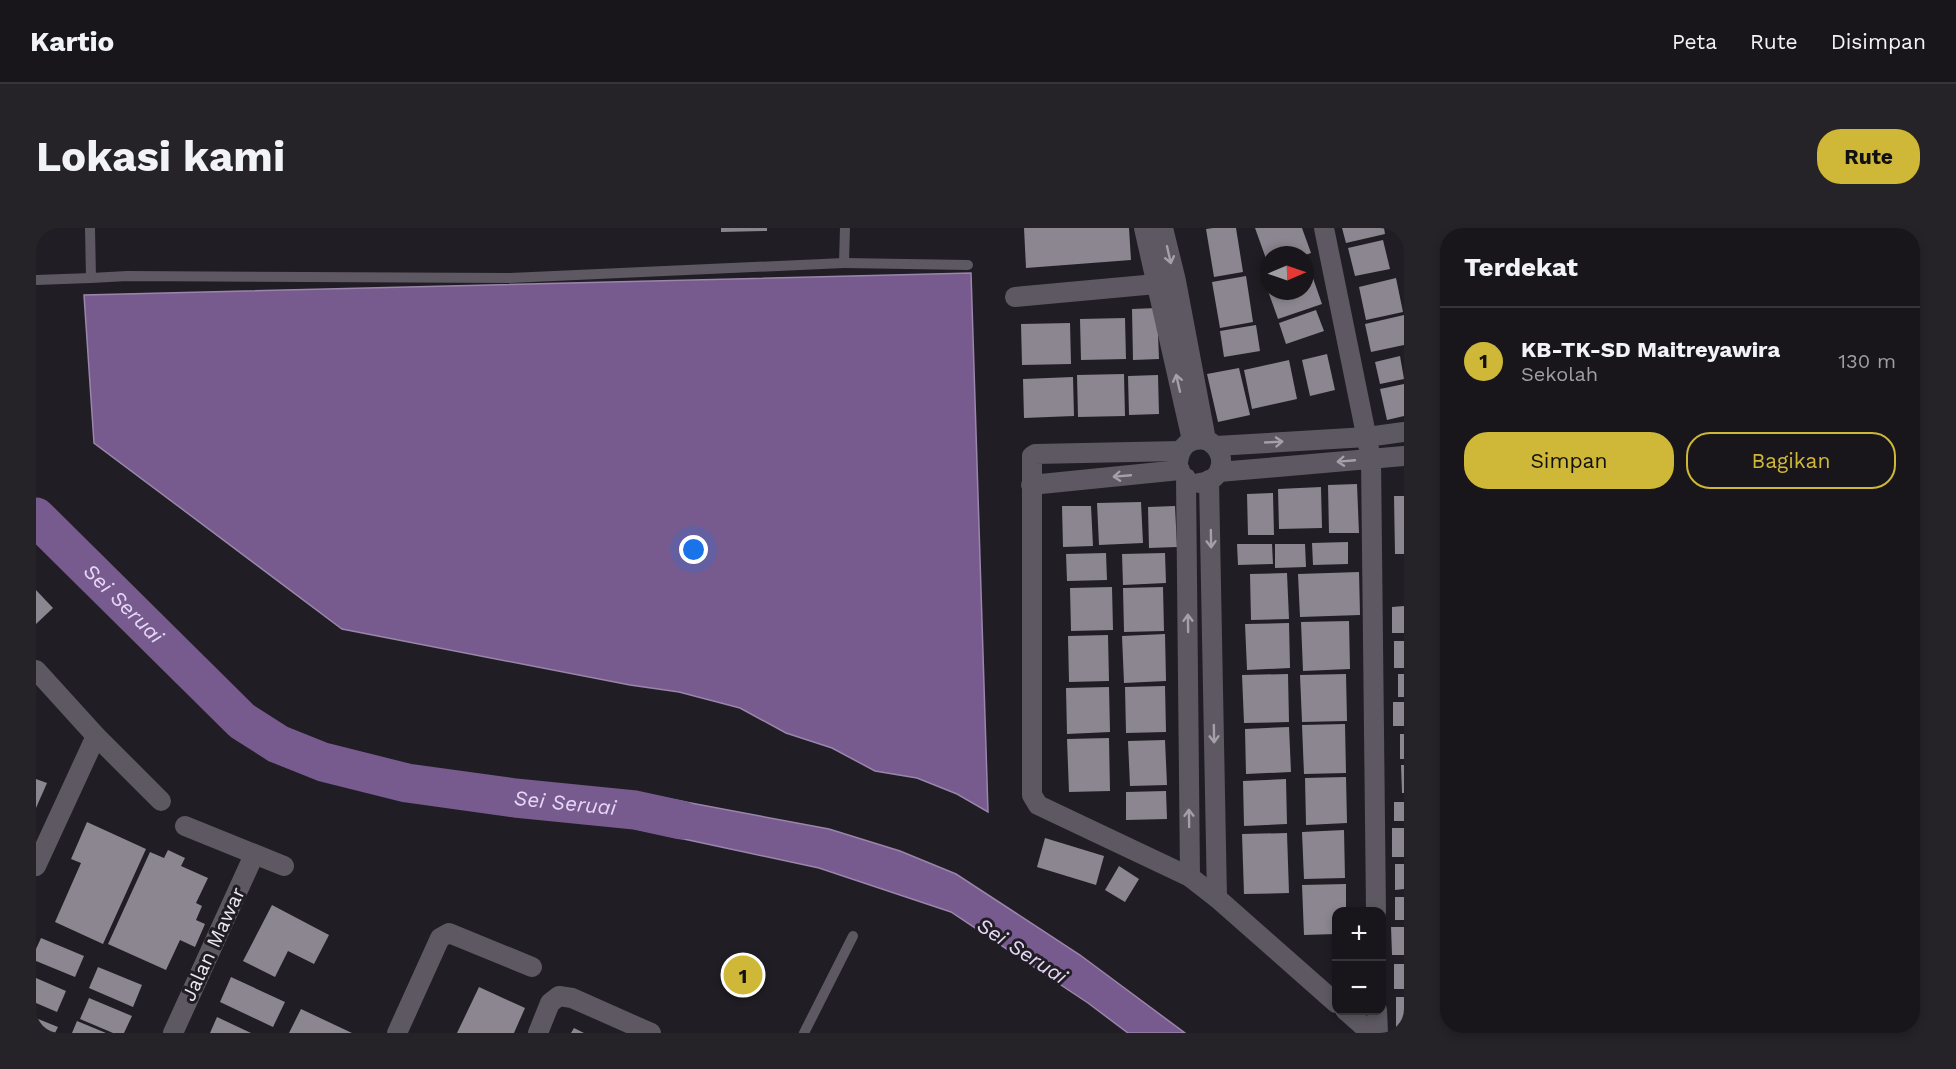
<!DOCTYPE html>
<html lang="id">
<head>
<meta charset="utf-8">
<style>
  :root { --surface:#19161b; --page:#262328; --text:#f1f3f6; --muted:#9f9fa3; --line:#37353a; --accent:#cfb837 }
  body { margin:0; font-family:"Work Sans",sans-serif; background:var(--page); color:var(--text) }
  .controls { position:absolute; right:18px; bottom:18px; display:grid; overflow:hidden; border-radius:12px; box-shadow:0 3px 9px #0003 }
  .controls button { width:54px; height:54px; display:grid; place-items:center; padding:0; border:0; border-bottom:2px solid var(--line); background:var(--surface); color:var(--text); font:30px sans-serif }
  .compass { position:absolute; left:1224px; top:18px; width:54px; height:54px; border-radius:50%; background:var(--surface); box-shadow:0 3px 9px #0003; rotate:88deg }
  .you { position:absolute; left:658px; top:322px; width:21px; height:21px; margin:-15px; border:4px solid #fff; border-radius:50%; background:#1a73e8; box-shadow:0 0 0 9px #1a73e833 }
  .badge { display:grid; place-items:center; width:39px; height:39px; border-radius:50%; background:var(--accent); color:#111; font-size:20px; font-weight:700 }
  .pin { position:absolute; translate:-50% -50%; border:3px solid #fff; box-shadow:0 2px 6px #0006 }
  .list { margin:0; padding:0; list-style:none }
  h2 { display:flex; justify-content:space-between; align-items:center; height:78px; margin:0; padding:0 24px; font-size:26px }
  h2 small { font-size:20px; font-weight:400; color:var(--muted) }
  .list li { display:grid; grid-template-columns:39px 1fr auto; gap:18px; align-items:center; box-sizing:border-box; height:108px; padding:0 24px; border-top:2px solid var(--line) }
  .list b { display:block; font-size:22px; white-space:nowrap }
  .list p { margin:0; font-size:20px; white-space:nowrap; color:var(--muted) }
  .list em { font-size:20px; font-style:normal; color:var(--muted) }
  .actions { display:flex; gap:12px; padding:18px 24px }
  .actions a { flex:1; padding:14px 0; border:2px solid var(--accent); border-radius:24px; text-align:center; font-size:21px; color:var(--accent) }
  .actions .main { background:var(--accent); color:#111 }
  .map { position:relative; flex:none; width:1368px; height:805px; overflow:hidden; border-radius:24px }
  header { display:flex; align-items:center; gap:36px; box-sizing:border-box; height:84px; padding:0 30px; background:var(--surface); border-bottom:2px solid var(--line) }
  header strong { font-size:28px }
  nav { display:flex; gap:33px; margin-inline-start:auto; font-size:21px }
  .intro { display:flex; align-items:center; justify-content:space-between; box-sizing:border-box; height:144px; padding:0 36px }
  h1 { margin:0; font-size:42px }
  .button { padding:15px 27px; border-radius:24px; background:var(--accent); color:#111; font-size:21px; font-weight:700 }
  main { display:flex; gap:36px; padding:0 36px }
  aside { flex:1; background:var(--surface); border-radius:24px; box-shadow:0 3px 9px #0003 }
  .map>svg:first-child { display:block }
</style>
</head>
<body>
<header>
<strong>Kartio</strong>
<nav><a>Peta</a><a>Rute</a><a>Disimpan</a></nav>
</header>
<div class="intro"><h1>Lokasi kami</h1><a class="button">Rute</a></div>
<main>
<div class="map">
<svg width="1368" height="805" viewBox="0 0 1368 805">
  <rect width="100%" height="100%" fill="#211d24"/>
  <g fill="#775b8f" stroke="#9a85ab" stroke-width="1.5">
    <path d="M935,45L952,584L921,566L881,550L839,543L796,520L750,505L704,480L643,464L594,457L306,401L58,215L48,67Z"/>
    <path d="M591,563L793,601L864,623L920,646L1044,727L1149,805H1092L1052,775L915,684L783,640L597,600Z"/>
  </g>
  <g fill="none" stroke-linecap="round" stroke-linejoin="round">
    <path stroke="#775b8f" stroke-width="39" id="s1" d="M0,289L206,493L242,516L287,534L371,555L479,570L599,582L645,592"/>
  </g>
  <g fill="#8b8690">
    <path d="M685,0H731V3L685,4Z"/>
    <path d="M988,0H1093L1095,32L990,40Z"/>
    <path d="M1177,0H1200L1207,44L1178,49L1170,1Z"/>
    <path d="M1219,0H1266L1275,25L1269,27H1233V39Z"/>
    <path d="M1306,0H1348L1349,6L1310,15Z"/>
    <path d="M1347,12L1354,41L1319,48L1312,20Z"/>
    <path d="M1271,33L1286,76L1242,91L1227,49L1233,47V63H1269V34Z"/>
    <path d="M1210,48L1217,94L1184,100L1176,54Z"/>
    <path d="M1360,50L1367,84L1330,92L1323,59Z"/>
    <path d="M1121,80L1123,131L1097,132L1096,81Z"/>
    <path d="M1280,82L1288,103L1250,116L1243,95Z"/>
    <path d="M1368,87V117L1335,124L1329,96Z"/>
    <path d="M1089,90L1090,131L1045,132L1044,91Z"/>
    <path d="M1034,95L1035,136L986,137L985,96Z"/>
    <path d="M1220,97L1224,123L1188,129L1184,103Z"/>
    <path d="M1291,126L1299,162L1274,168L1266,132Z"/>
    <path d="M1364,128L1368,151L1344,156L1339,134Z"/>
    <path d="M1253,132L1261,171L1216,181L1208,142Z"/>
    <path d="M1203,140L1214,187L1182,194L1171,146Z"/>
    <path d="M1088,146L1089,188L1042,189L1041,147Z"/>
    <path d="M1122,147L1123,186L1093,187L1092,148Z"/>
    <path d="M1037,149L1038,188L988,190L987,151Z"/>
    <path d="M1368,156V188L1351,192L1344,161Z"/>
    <path d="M1321,256L1323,305H1293L1292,257Z"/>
    <path d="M1285,259L1286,300L1243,301L1242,261Z"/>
    <path d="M1237,265L1238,307H1212L1211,266Z"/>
    <path d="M1358,268H1368V326H1359Z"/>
    <path d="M1105,274L1107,315L1063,317L1061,275Z"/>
    <path d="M1026,278H1055L1057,318L1027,319Z"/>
    <path d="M1139,278L1141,319L1113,320L1112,279Z"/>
    <path d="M1312,314V336L1277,337L1276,315Z"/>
    <path d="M1201,316H1236L1237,336L1202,337Z"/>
    <path d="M1239,316H1269L1270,339L1239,340Z"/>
    <path d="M1070,325L1071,352L1031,353L1030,326Z"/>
    <path d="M1129,325L1130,355L1087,357L1086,326Z"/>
    <path d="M1323,344L1324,387L1264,389L1262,346Z"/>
    <path d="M1251,345L1253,391L1215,392L1214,346Z"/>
    <path d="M1076,359L1077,402L1035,403L1034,360Z"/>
    <path d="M1127,359L1128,403L1088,404L1087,360Z"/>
    <path d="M0,362L17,380L0,396Z"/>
    <path d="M1368,378V405H1356V379Z"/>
    <path d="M1313,393L1314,441L1267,443L1265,394Z"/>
    <path d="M1253,395L1254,440L1211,442L1209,396Z"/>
    <path d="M1129,406L1130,453L1088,455L1086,408Z"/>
    <path d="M1072,407L1073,453L1033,454L1032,408Z"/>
    <rect x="1358" y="413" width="10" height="27"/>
    <path d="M1252,446L1253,494L1208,495L1206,447Z"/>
    <path d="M1310,446L1311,493L1266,494L1264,447Z"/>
    <rect x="1362" y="446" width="6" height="23"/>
    <path d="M1129,458L1130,504L1090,505L1089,459Z"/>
    <path d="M1073,459L1074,504L1031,506L1030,460Z"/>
    <rect x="1357" y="474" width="11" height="24"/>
    <path d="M1309,496L1310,545L1268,546L1266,497Z"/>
    <path d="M1253,499L1255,544L1210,546L1209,501Z"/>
    <rect x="1364" y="506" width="4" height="25"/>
    <path d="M1073,510L1074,563L1033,564L1031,511Z"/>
    <path d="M1129,512L1131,557L1094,558L1092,513Z"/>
    <path d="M1365,537H1368V565H1366Z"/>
    <path d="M1310,549L1311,595L1270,597L1269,550Z"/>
    <path d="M0,551L11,555L0,580Z"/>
    <path d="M1250,551L1251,596L1208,598L1207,553Z"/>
    <path d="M1130,563L1131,591L1090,592V564Z"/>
    <rect x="1358" y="574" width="10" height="19"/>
    <path d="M51,594L110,621L67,716L19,694L45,635L35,631Z"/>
    <rect x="1356" y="600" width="12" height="29"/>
    <path d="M1308,602L1309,650L1268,651L1266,604Z"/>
    <path d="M1251,605L1253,665L1208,666L1206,606Z"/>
    <path d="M1009,610L1068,628L1060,657L1001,639Z"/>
    <path d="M132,622L149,630L145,638L172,650L160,675L166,678L160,692L169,696L159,719L144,712L130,742L72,716L114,624L128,630Z"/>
    <path d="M1359,636H1368V661L1359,662Z"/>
    <path d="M1083,638L1103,651L1089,674L1069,662Z"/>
    <path d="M1310,656V684H1300V706L1268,707L1266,657Z"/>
    <rect x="1359" y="669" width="9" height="23"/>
    <path d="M236,677L293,707L278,736L252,723L239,749L207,733Z"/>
    <path d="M1355,699H1368V727H1356Z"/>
    <path d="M5,710L48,728L39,749L0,733V721Z"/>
    <rect x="1358" y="736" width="10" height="25"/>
    <path d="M62,739L106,757L97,779L53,760Z"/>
    <path d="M195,749L249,774L237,799L184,774Z"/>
    <path d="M0,750L30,763L21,784L0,775Z"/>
    <path d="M443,759L489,780L478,805H421Z"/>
    <rect x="1360" y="769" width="8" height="30"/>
    <path d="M53,770L96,788L88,805H77L44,791Z"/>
    <path d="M265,781L316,805H253Z"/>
    <path d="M181,789L215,805H174Z"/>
    <path d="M0,790L22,799L19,805H0Z"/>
    <path d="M41,793L70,805H36Z"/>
    <path d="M538,800L548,805H535Z"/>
  </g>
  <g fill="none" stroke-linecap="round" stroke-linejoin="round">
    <g stroke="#5d5861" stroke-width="10">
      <path d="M54,0L55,50L91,48L474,50L808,35L809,0"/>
      <path d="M808,35L932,37"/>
      <path d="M0,52L55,50"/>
      <path d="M768,805L817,708"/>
    </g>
    <g stroke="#5d5861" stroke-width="20">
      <path d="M1108,0L1156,212"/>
      <path d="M1127,0L1140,53L1170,212C1193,222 1189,254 1163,255"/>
      <path d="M1288,0L1335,231L1340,684"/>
      <path d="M979,69L1131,55"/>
      <path d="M1180,218L1331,209L1368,204"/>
      <path d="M1144,223L999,226L996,228V567L1002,577L1154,649L1181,670L1300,775"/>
      <path d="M1142,234C1144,218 1154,209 1170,212"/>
      <path d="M1183,244L1368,228"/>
      <path d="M1150,250L1154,649"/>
      <path d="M1173,252L1181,670"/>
      <path d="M995,257L1144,242"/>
      <path d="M0,442L60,508L125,573"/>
      <path d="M149,598L248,638"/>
      <path d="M0,638L60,508"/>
      <path d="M1309,782L1335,805"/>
      <path d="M1341,782L1342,805"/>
      <path d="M137,805L218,627"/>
      <path d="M361,805L404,710L413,705L496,739"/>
      <path d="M502,805L514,775L523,768L536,770L615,805"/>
    </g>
  </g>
  <defs><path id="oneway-shaft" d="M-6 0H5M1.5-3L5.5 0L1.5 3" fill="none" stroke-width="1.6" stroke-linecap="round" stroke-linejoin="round" transform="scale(1.5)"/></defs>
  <g stroke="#a4a0a7">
    <use href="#oneway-shaft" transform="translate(1133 27) rotate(77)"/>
    <use href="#oneway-shaft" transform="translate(1142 155) rotate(-103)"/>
    <use href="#oneway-shaft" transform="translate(1238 214) rotate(-3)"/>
    <use href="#oneway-shaft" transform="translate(1310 233) rotate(175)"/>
    <use href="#oneway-shaft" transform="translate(1086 248) rotate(175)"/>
    <use href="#oneway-shaft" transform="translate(1175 311) rotate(89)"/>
    <use href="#oneway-shaft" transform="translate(1152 395) rotate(-91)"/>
    <use href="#oneway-shaft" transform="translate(1178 506) rotate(89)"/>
    <use href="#oneway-shaft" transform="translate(1153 590) rotate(-91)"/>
  </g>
  <g text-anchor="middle" stroke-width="6" stroke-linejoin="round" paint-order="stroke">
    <g font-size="20" fill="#eae8ed" stroke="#211d24">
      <text transform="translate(177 716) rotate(-65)" y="7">Jalan Mawar</text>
    </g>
    <g font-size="21" font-style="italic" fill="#e7d7f7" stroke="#211d24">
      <text dy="7" stroke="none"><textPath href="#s1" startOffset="123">Sei Seruai</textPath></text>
      <text dy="7" stroke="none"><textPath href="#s1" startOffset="627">Sei Seruai</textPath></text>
      <text transform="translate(986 723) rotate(33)" y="7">Sei Seruai</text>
    </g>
  </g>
</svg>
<div class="controls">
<button>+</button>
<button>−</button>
</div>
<svg class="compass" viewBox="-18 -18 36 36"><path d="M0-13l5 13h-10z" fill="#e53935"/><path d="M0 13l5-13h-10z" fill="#9f9fa3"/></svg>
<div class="you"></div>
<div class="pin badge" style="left:707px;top:747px">1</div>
</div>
<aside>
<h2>Terdekat<small></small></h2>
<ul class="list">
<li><span class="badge">1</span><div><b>KB-TK-SD Maitreyawira</b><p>Sekolah</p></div><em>130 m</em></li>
</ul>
<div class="actions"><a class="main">Simpan</a><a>Bagikan</a></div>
</aside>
</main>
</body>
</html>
